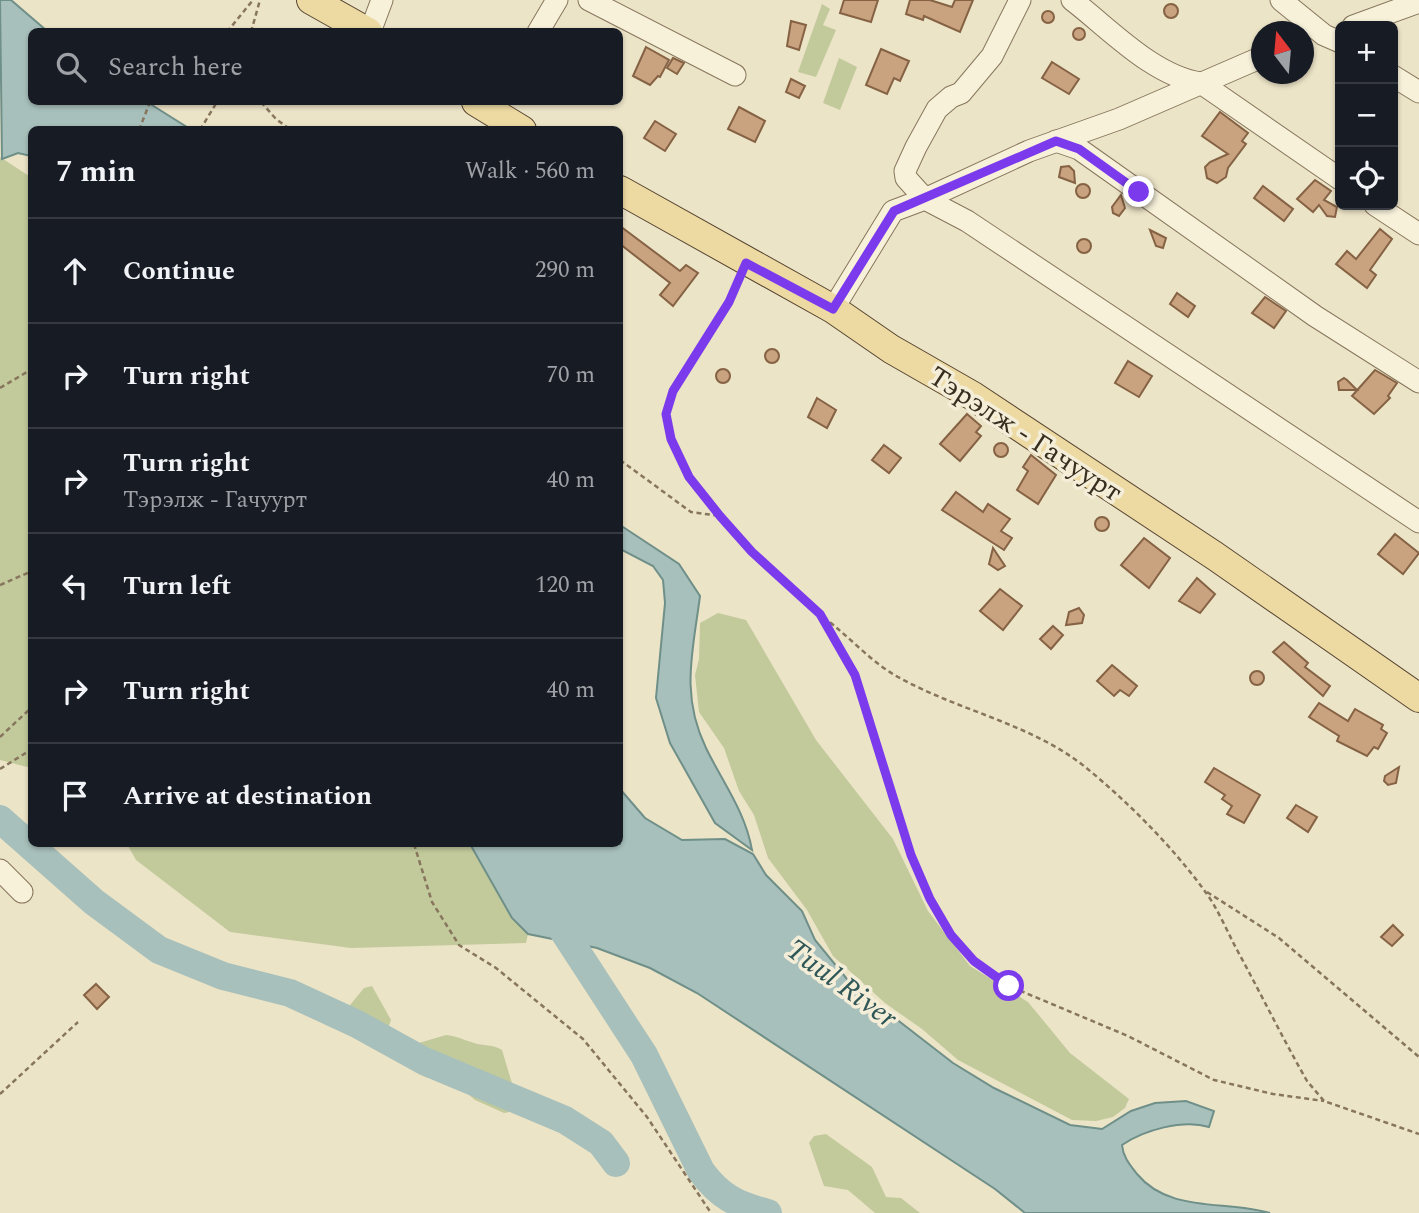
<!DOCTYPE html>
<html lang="en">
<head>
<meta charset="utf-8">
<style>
  :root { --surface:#171b24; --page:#242831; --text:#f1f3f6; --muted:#9ea1a6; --line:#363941 }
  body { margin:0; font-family:Spectral,serif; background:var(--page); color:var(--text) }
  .controls { position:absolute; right:21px; top:21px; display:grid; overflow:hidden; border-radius:10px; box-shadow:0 2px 5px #0004 }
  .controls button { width:63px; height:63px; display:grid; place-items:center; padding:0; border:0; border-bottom:2px solid var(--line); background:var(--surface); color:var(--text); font:35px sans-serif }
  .compass { position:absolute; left:1251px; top:21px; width:63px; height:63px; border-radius:50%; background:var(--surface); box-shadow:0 2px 5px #0004; rotate:344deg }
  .stop { position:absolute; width:21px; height:21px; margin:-16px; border:5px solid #7c3aed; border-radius:50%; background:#fff }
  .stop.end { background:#7c3aed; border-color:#fff; box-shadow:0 2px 7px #0008 }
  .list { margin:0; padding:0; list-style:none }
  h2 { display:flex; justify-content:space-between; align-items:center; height:91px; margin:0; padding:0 28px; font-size:30px }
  h2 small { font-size:23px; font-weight:400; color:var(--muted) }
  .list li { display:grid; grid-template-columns:46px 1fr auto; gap:21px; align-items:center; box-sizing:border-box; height:105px; padding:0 28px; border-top:2px solid var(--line) }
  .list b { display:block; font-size:26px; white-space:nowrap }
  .list p { margin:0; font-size:23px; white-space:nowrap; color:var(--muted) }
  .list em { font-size:23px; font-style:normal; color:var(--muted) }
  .icon { flex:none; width:38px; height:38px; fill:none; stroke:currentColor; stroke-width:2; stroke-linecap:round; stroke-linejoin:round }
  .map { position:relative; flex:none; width:1419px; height:1213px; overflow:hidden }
  .search { position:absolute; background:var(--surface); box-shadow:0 2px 5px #0004; left:28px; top:28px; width:595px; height:77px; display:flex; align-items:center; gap:18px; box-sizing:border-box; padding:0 24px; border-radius:10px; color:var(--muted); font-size:26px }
  .panel { position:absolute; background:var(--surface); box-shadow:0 2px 5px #0004; left:28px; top:126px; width:595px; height:721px; border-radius:10px }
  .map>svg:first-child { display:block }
</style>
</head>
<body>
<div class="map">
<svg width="1419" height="1213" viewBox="0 0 1419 1213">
  <rect width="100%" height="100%" fill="#ece4c7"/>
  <g fill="#c2ca9c">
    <path d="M822,4L830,9L823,25L836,30L816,77L798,72Z"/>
    <path d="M839,58L857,67L840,110L823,103Z"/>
    <path d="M0,157L32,178V764L27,767L0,760Z"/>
    <path d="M718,613L746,620L816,740L893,839L928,911L970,966L1028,1002L1070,1053L1129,1099L1125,1108L1113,1117L1096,1121L1072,1120L958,1060L922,1029L885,1003L833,956L807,910L768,858L754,815L739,791L724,748L699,712L695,675L699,659L700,623Z"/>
    <path d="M127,844H470L512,917L528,934L526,943L351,948L230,932L136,860Z"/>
    <path d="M372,986L391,1020L388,1028L361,1021L346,1010L364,988Z"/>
    <path d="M446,1035C457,1036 464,1040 474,1043C484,1046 492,1044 502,1050L520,1110L504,1113L475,1100L455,1083L425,1077L414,1070L408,1053L412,1045Z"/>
    <path d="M826,1134L872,1167L886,1197L901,1198L920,1213H875L848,1190L824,1186L809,1143L814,1136Z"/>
  </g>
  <g fill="#a8c0bb" stroke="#6f8f89" stroke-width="2">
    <path d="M0,0H11L47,31L32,32V102H147L190,129L32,130L31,156L18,153L2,159Z"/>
    <path d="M620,525L679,564L700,596C693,651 680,694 706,748C723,783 745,811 752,850L715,823L670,743L656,698L665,603L663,580L653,566L620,549Z"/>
    <path d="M620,789L645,818L682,840L725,839L753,854L766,875L802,911L815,940L851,984L953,1063L994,1088L1070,1125L1102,1129L1131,1111L1155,1103L1186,1101L1214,1111L1209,1127C1183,1119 1144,1130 1122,1145C1123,1157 1130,1165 1137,1174C1169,1213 1224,1200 1270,1213H1025L995,1189L697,993L650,968L597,948L528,934L512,918L470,844H620Z"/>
  </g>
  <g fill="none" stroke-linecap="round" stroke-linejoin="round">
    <g stroke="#a8c0bb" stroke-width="28">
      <path d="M0,819L94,902L159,950L223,976L290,993L357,1024L424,1061L565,1120L601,1143L616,1163"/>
      <path d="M551,912L644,1055L701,1171C720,1197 737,1205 768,1213"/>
    </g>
  </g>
  <g fill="#c9a27f" stroke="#856244" stroke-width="2">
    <path d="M844,0H878L871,22L840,13Z"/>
    <path d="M910,0H930L952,7L955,0H973L960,32L924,16L923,20L906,14Z"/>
    <circle cx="1171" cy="11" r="7"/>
    <circle cx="1048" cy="17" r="6"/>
    <path d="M791,21L806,25L799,50L787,46Z"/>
    <circle cx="1079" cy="34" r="6"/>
    <path d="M646,47L669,60L660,77L658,76L650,85L633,76Z"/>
    <path d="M881,49L909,61L900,81L894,78L887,94L866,85Z"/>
    <path d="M673,58L684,63L677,74L667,68Z"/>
    <path d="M1052,62L1079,79L1069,94L1042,78Z"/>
    <path d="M791,79L805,86L799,98L786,92Z"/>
    <path d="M739,107L765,121L755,142L728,129Z"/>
    <path d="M1220,112L1248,133L1242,141L1246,144L1228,168L1226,177L1217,183L1207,178L1205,167L1210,162L1228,154L1202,136Z"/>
    <path d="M655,121L676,134L665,151L644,138Z"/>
    <path d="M1069,166L1074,171L1075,183L1059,177L1061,167Z"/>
    <path d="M1315,180L1331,191L1324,200L1337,207L1335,217L1327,216L1319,205L1313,212L1297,199Z"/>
    <circle cx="1083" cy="191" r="7"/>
    <path d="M1263,186L1293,209L1284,221L1254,198Z"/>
    <path d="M1121,195L1125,208L1119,216L1113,213L1112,207Z"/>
    <path d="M620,226L680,271L686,265L698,273L673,306L660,295L670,283L620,244Z"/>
    <path d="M1380,229L1392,239L1370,270L1376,275L1367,288L1336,264L1347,251L1356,259Z"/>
    <path d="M1150,230L1166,238L1163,248L1156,246Z"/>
    <circle cx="1084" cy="246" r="7"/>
    <path d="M1177,293L1195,306L1188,317L1170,304Z"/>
    <path d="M1265,297L1286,311L1274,328L1252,313Z"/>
    <circle cx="772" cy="356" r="7"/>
    <path d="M1128,361L1152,376L1139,397L1115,383Z"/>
    <circle cx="723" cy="376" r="7"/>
    <path d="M1375,370L1397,383L1388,396L1390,398L1374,414L1352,396Z"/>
    <path d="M1344,378L1347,380L1357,390H1339L1338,382Z"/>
    <path d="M817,398L836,410L827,428L808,417Z"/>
    <path d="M967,414L981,426L976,432L981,436L960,461L940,444Z"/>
    <circle cx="1001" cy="450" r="7"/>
    <path d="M884,445L901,458L889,473L872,460Z"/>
    <path d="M1031,455L1056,475L1038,504L1017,490L1028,471L1023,467Z"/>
    <path d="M956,492L983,512L988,504L1010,519L1001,531L1012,538L1004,550L942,510Z"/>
    <circle cx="1102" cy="524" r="7"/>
    <path d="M1395,534L1419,553L1403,574L1378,554Z"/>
    <path d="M1144,538L1170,558L1149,588L1121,565Z"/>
    <path d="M993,548L1005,566L998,570L989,564Z"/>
    <path d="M1197,578L1215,594L1200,613L1179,601Z"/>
    <path d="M1000,589L1022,606L1003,630L980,611Z"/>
    <path d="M1079,608L1084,615L1082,623L1066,625L1069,612Z"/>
    <path d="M1053,626L1063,635L1051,649L1040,639Z"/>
    <path d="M1284,642L1308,663L1305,667L1330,686L1323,696L1273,652Z"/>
    <path d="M1112,665L1137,686L1129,696L1120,690L1114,696L1097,681Z"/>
    <circle cx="1257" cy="678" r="7"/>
    <path d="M1319,703L1348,721L1355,709L1383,725L1381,729L1387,733L1378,749L1374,747L1367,756L1337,741L1339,736L1309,717Z"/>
    <path d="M1399,767L1396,783L1388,785L1384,781L1385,776Z"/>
    <path d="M1214,768L1260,795L1244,823L1227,814L1232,806L1222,799L1225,795L1205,782Z"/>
    <path d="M1296,805L1317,817L1308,832L1287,818Z"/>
    <path d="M1393,925L1403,935L1392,946L1381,937Z"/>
    <path d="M96,984L109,997L97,1009L84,995Z"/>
  </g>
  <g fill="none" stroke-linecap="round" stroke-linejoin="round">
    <g stroke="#87765d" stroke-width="23">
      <g id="minor">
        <path d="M589,0L735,75"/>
        <path d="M1020,0L992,56L961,93L951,97L937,109L916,147L905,171L906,178L925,199L1029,151L1119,119L1262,57"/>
        <path d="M1072,0C1110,29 1153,76 1201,83L1340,179"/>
        <path d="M1281,0L1324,35L1340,42"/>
        <path d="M1353,26L1419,2"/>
        <path d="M370,32L382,0"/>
        <path d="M538,32L557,0"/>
        <path d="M1393,76L1419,92"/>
        <path d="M1056,141L1079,149L1315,316L1419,382"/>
        <path d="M1375,205L1419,234"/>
        <path d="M833,309L893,211L925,199L967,221L1419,522"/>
        <path d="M0,870L22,892"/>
      </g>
    </g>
    <g stroke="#564431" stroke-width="30">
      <g id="major">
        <path d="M311,0L368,32"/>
        <path d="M476,102L522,130"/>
        <path d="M620,190L833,309L891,349L973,396L1215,556L1419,698"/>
      </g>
    </g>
    <g stroke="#87765d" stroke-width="2.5" stroke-dasharray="5 3.5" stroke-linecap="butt">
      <path d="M227,32L253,0"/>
      <path d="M251,32L260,0"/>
      <path d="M261,102L276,119L291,130"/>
      <path d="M139,130L150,102"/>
      <path d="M200,130L217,102"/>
      <path d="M739,279C725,311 665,387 666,416C669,487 786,585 838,629C857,645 876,665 898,677C959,711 1029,723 1084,766C1127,801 1171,845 1204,890C1217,907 1226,929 1236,948C1260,992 1282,1037 1307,1081L1324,1101L1419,1134"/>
      <path d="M0,388L32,369"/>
      <path d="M620,460L691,512L720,516"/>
      <path d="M0,585L32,571"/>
      <path d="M822,618L855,675L911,855L930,899L951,935L974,961L1009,986L1128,1036L1214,1080L1273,1094L1324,1101"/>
      <path d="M0,737L32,707"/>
      <path d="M0,769L32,749"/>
      <path d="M414,844L432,902L459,945L496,968L583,1039L647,1117L711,1213"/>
      <path d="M1207,892L1279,938L1419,1057"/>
      <path d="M0,1094L78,1022"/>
    </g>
    <use href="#minor" stroke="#f7f1da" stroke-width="21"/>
    <use href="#major" stroke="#eddaa2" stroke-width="28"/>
  </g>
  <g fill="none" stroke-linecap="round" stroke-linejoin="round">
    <path stroke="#7c3aed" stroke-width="9" d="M1009,986L974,961L951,935L930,899L911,855L855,675L820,614L752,552L720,516L689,477L671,439L666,414L673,391L729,302L746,263L833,309L894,211L1056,141L1079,149L1139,192"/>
  </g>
  <g text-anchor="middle" stroke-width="7" stroke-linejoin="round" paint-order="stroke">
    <g font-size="28" fill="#382e20" stroke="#f4edd7">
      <text transform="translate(1026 433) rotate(33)" y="10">Тэрэлж - Гачуурт</text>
    </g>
    <g font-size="30" font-style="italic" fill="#305757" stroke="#f4edd7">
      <text transform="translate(842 983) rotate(36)" y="10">Tuul River</text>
    </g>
  </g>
</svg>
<div class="controls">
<button>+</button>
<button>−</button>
<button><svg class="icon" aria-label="locate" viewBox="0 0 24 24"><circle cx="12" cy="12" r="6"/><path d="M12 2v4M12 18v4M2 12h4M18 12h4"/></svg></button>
</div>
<svg class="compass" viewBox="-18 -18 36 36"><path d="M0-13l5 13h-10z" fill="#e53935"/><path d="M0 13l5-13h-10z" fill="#9ea1a6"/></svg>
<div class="stop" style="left:1009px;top:986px"></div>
<div class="stop end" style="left:1139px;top:192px"></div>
<div class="search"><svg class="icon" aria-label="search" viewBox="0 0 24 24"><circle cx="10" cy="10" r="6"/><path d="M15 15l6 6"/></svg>Search here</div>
<section class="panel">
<h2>7 min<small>Walk · 560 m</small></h2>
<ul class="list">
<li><svg class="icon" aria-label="ahead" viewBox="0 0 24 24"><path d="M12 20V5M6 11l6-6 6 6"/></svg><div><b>Continue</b></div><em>290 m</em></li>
<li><svg class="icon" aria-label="right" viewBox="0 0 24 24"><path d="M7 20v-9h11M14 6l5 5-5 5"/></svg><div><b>Turn right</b></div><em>70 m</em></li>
<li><svg class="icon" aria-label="right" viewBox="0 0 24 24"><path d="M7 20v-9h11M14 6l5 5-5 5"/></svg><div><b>Turn right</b><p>Тэрэлж - Гачуурт</p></div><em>40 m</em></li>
<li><svg class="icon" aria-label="left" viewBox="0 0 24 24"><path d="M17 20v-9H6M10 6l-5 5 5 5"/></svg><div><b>Turn left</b></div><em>120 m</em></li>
<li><svg class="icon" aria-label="right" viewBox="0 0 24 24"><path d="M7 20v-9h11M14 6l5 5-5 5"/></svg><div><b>Turn right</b></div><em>40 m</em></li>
<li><svg class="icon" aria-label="arrive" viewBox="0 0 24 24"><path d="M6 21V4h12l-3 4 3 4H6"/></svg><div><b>Arrive at destination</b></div></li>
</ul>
</section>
</div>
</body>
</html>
